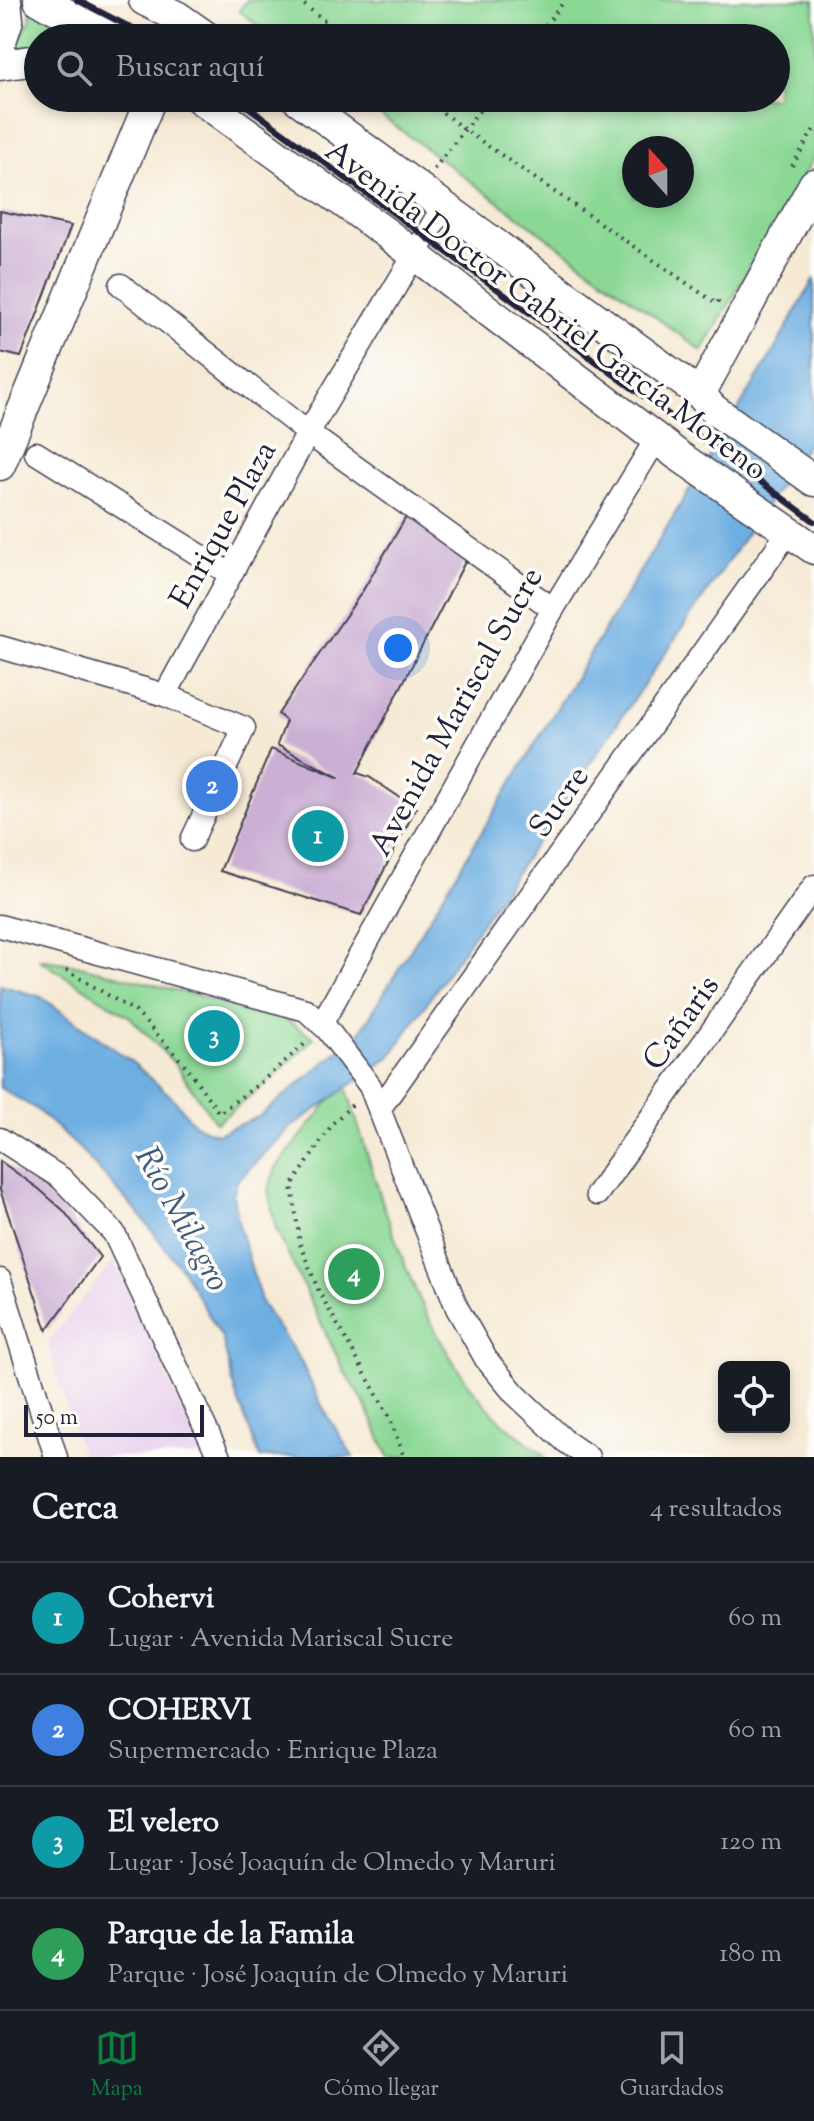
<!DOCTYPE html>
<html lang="es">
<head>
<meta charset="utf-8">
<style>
  :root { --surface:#171b24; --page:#242831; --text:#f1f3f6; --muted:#9ea1a6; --line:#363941; --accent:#0b8043 }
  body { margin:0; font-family:"Sorts Mill Goudy",serif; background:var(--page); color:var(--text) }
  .controls { position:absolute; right:24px; bottom:24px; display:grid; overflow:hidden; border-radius:12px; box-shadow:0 4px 12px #0003 }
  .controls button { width:72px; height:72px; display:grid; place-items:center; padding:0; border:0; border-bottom:2px solid var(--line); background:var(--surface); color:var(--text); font:40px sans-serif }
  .compass { position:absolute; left:622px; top:136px; width:72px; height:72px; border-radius:50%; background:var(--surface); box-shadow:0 4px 12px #0003; rotate:339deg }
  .scale { position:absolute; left:24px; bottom:20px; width:180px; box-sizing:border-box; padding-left:8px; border:4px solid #22223b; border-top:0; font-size:22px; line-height:28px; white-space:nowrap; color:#22223b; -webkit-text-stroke:6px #fdfcf7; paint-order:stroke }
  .you { position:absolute; left:398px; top:648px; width:28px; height:28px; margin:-20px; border:6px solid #fff; border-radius:50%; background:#1a73e8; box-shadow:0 0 0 12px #1a73e833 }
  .badge { display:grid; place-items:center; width:52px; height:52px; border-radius:50%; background:var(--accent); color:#fff; font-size:26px; font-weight:700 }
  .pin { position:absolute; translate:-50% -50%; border:4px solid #fff; box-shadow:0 2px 8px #0006 }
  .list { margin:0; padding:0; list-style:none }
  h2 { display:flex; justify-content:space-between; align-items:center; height:104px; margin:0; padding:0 32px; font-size:34px }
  h2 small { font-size:26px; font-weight:400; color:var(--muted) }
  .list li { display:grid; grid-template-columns:52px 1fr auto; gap:24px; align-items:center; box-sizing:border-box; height:112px; padding:0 32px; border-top:2px solid var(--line) }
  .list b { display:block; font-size:30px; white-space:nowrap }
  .list p { margin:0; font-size:26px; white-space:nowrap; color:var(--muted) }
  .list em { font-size:26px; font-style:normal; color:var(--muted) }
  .icon { flex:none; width:44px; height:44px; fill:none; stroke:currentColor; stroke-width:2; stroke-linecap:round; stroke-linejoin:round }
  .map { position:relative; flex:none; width:814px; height:1457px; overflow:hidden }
  .search { position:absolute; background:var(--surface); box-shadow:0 4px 12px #0003; left:24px; right:24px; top:24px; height:88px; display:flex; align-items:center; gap:20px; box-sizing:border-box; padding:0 28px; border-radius:44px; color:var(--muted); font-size:30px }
  .sheet { height:552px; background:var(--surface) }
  nav { display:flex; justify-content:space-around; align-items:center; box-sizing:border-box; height:112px; border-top:2px solid var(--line); background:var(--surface); font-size:22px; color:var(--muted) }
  nav a { display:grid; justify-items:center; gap:4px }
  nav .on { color:var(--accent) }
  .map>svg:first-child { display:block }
</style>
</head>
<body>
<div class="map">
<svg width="814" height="1457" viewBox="0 0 814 1457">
  <rect width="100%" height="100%" fill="#fdfcf7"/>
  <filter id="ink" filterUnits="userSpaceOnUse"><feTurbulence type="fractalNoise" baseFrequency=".0125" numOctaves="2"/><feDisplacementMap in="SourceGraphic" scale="16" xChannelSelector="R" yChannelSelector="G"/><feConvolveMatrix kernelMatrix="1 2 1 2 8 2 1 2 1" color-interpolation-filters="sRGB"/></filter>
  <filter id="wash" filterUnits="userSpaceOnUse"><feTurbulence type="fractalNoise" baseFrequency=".006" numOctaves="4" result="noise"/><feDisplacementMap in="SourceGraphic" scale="32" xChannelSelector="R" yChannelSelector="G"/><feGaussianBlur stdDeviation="1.8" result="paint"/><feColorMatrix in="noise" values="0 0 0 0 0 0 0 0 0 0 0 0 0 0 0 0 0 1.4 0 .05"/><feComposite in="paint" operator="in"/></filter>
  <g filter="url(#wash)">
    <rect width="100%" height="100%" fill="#f6ead5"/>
    <path fill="#e9d1ed" d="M114,1260L204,1457H82L47,1343Z"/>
    <g fill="#8bd895" stroke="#567d68" stroke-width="2" fill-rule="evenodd">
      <path d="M247,0H814V157L702,351L357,98H776V38H275L239,11ZM634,148H682V196H634Z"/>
      <path d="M31,9L92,38H38V45L12,52L30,21Z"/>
      <path d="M38,959L72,964L199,996L257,1016L279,1015L314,1038L273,1078L216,1123L175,1064L130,1017Z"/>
      <path d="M346,1087C382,1197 414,1334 498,1418C513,1432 530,1444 546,1457H389L365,1404L344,1371L276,1229L268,1190L276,1168L329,1101Z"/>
    </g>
    <path fill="#6eafe2" stroke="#48688e" stroke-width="2" d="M814,278V435L390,1057L290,1128L237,1181L233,1195L240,1230L262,1304L300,1360L323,1408L353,1457H260L236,1395L222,1338L183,1271L139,1214L80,1149L36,1109L0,1088V985L41,997L131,1061L173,1098L195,1125L217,1134L260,1116L359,1034L775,349Z"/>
    <g id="blocks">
      <g fill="#cbafd4">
        <path d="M0,211L71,226L21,357L0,352Z"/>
        <path d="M409,512L468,556L357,773L369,777L416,808L361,915L220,871L271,749L340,778L277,745L286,721L278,714L362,592Z"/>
        <path d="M0,1161L39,1189L63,1210L100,1257L47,1330L0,1190Z"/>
      </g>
    </g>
  </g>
  <g filter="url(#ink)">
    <use href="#blocks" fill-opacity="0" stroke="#424052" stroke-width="2"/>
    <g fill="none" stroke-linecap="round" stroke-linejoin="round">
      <g stroke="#424052" stroke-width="25">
        <g id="street">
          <path d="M121,285L308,433L553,609"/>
          <path d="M36,453L230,574"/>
          <path d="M0,647L165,695L244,728L192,840"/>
          <path d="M165,695L308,433L443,207"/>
          <path d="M0,926L306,1010L327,1029L370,1086L457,1308L486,1359L515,1394L565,1441L588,1457"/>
          <path d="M322,1023L553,609L657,438"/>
          <path d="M380,1108L789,531"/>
          <path d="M0,1139L61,1178L114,1233L219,1457"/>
          <path d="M597,1194L814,886"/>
          <path d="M0,1280L56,1457"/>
        </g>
      </g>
      <g stroke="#424052" stroke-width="33">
        <g id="secondary">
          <path d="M39,0L114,38"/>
          <path d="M144,0L178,17L208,38"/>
          <path d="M0,44L8,20L6,0"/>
          <path d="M0,65L38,60"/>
          <path d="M199,98L386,233L679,456L814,549"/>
          <path d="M296,98L700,394L713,409L814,481"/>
          <path d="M700,394L814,184"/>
          <path d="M0,465L151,98"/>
        </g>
      </g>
      <g stroke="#424052" stroke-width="4" stroke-dasharray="2 6" stroke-linecap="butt">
        <path d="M298,0L347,38"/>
        <path d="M536,38L565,0"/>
        <path d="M424,98L465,130L717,304L719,300"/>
        <path d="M792,166L814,129"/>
        <path d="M434,169L489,98"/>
        <path d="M66,970L136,1012L186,1066L219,1113L260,1083L308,1041"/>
        <path d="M352,1105L333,1123L292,1186L300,1244L319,1292L389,1416L404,1457"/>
      </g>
      <use href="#street" stroke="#fff" stroke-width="22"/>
      <use href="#secondary" stroke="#fff" stroke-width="30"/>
      <g stroke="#22223b" stroke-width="6">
        <path d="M77,0L151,38"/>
        <path d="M236,98L814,521"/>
      </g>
    </g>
  </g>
  <g text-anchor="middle" stroke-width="7" stroke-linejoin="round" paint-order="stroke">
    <g font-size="32" fill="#22223b" stroke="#fdfcf7">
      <text transform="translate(547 309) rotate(37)" y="11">Avenida Doctor Gabriel García Moreno</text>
      <text transform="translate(222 524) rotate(-61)" y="11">Enrique Plaza</text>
      <text transform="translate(455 711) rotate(-61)" y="11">Avenida Mariscal Sucre</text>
      <text transform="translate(558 801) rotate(-55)" y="11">Sucre</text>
      <text transform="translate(680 1022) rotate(-55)" y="11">Cañaris</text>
    </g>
    <g font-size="34" font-style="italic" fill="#405a7e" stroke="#fdfcf7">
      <text transform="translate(184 1218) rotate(61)" y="12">Río Milagro</text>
    </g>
  </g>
</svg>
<div class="controls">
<button><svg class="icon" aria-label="locate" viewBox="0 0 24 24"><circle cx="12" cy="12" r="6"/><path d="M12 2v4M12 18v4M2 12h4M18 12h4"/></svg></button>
</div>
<svg class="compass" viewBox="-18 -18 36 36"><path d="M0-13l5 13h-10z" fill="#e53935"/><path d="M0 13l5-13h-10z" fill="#9ea1a6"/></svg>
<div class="scale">50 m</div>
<div class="you"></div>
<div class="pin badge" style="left:318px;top:836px;background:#0f9aa8">1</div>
<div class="pin badge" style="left:212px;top:786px;background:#3f7fe0">2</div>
<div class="pin badge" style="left:214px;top:1036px;background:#0f9aa8">3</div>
<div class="pin badge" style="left:354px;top:1274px;background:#2e9e5b">4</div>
<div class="search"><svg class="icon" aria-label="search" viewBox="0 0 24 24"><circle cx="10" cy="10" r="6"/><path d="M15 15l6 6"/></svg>Buscar aquí</div>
</div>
<section class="sheet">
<h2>Cerca<small>4 resultados</small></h2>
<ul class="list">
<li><span class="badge" style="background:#0f9aa8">1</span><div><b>Cohervi</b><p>Lugar · Avenida Mariscal Sucre</p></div><em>60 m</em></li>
<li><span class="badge" style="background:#3f7fe0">2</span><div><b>COHERVI</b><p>Supermercado · Enrique Plaza</p></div><em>60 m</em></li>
<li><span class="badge" style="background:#0f9aa8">3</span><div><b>El velero</b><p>Lugar · José Joaquín de Olmedo y Maruri</p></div><em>120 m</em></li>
<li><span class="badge" style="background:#2e9e5b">4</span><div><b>Parque de la Famila</b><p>Parque · José Joaquín de Olmedo y Maruri</p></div><em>180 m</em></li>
</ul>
</section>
<nav>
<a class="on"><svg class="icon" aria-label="map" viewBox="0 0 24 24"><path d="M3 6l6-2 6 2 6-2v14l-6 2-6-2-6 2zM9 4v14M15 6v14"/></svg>Mapa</a>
<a><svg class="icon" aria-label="directions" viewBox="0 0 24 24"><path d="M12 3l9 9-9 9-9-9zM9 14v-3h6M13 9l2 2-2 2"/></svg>Cómo llegar</a>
<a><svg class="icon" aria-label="saved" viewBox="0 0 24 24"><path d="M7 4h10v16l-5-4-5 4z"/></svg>Guardados</a>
</nav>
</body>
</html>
